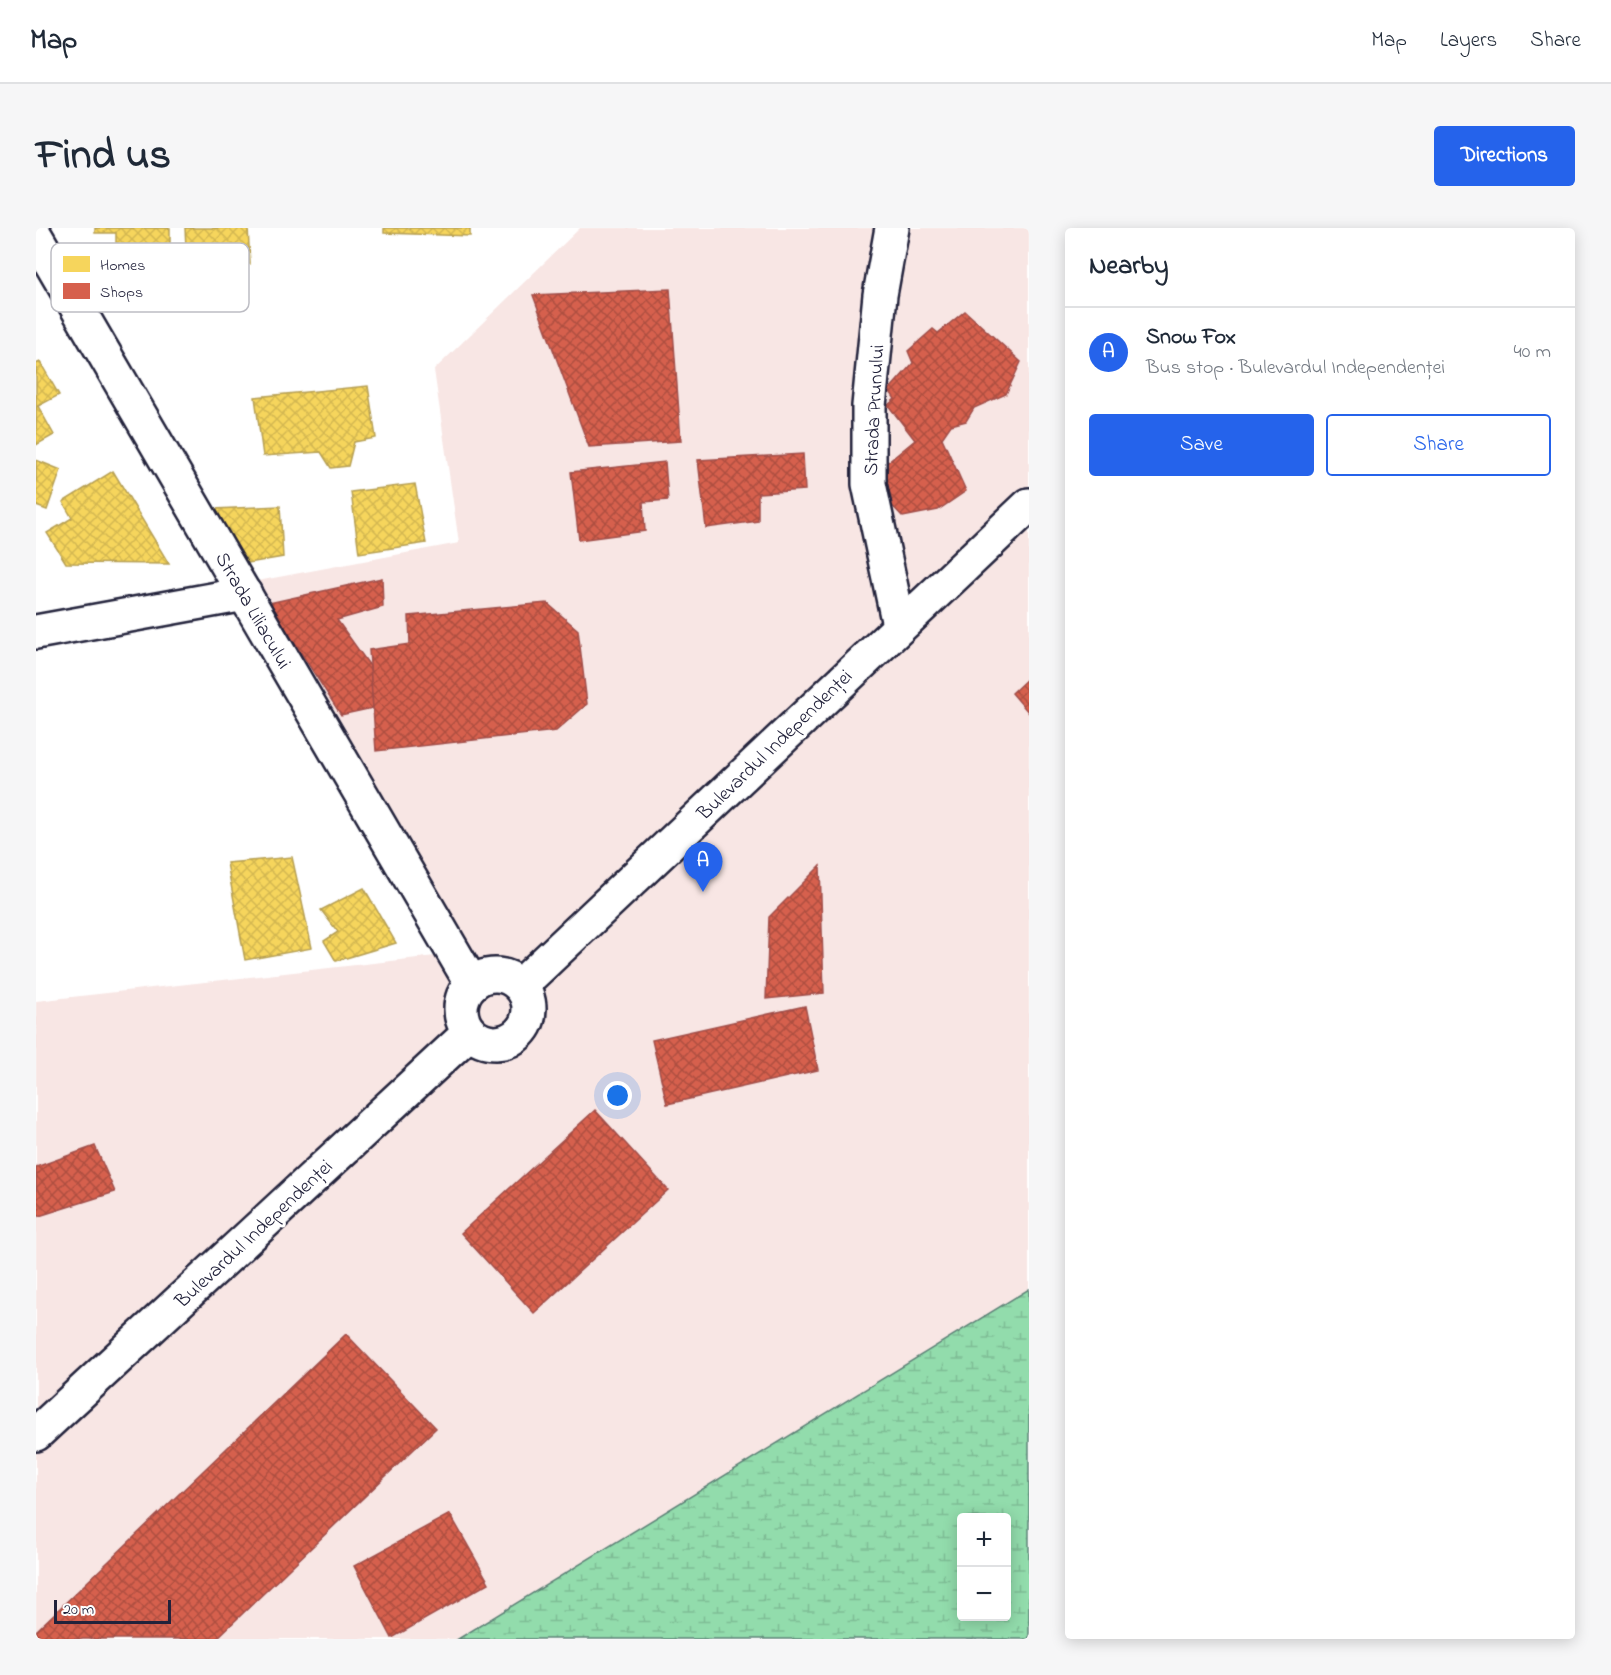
<!DOCTYPE html>
<html lang="en">
<head>
<meta charset="utf-8">
<style>
  :root { --surface:#fff; --page:#f6f6f7; --text:#1f2937; --muted:#747a83; --line:#e0e1e3; --accent:#2563eb }
  body { margin:0; font-family:"Indie Flower",sans-serif; background:var(--page); color:var(--text) }
  .controls { position:absolute; right:18px; bottom:18px; display:grid; overflow:hidden; border-radius:6px; box-shadow:0 3px 15px #0003 }
  .controls button { width:54px; height:54px; display:grid; place-items:center; padding:0; border:0; border-bottom:2px solid var(--line); background:var(--surface); color:var(--text); font:30px sans-serif }
  .scale { position:absolute; left:18px; bottom:15px; width:117px; box-sizing:border-box; padding-left:6px; border:3px solid #22223b; border-top:0; font-size:16px; line-height:21px; white-space:nowrap; color:#22223b; -webkit-text-stroke:4px #fff; paint-order:stroke }
  .you { position:absolute; left:582px; top:868px; width:21px; height:21px; margin:-15px; border:4px solid #fff; border-radius:50%; background:#1a73e8; box-shadow:0 0 0 9px #1a73e833 }
  .badge { display:grid; place-items:center; width:39px; height:39px; border-radius:50%; background:var(--accent); color:#fff; font-size:20px; font-weight:700 }
  .pin { position:absolute; translate:-50% -50px; filter:drop-shadow(0 2px 3px #0008) }
  .pin::after { content:''; position:absolute; top:32px; width:21px; height:18px; background:inherit; clip-path:polygon(0 0,100% 0,50% 100%) }
  .list { margin:0; padding:0; list-style:none }
  h2 { display:flex; justify-content:space-between; align-items:center; height:78px; margin:0; padding:0 24px; font-size:26px }
  h2 small { font-size:20px; font-weight:400; color:var(--muted) }
  .list li { display:grid; grid-template-columns:39px 1fr auto; gap:18px; align-items:center; box-sizing:border-box; height:90px; padding:0 24px; border-top:2px solid var(--line) }
  .list b { display:block; font-size:22px; white-space:nowrap }
  .list p { margin:0; font-size:20px; white-space:nowrap; color:var(--muted) }
  .list em { font-size:20px; font-style:normal; color:var(--muted) }
  .actions { display:flex; gap:12px; padding:18px 24px }
  .actions a { flex:1; padding:14px 0; border:2px solid var(--accent); border-radius:6px; text-align:center; font-size:21px; color:var(--accent) }
  .actions .main { background:var(--accent); color:#fff }
  .map { position:relative; flex:none; width:993px; height:1411px; overflow:hidden; border-radius:6px }
  header { display:flex; align-items:center; gap:36px; box-sizing:border-box; height:84px; padding:0 30px; background:var(--surface); border-bottom:2px solid var(--line) }
  header strong { font-size:28px }
  nav { display:flex; gap:33px; margin-inline-start:auto; font-size:21px }
  .intro { display:flex; align-items:center; justify-content:space-between; box-sizing:border-box; height:144px; padding:0 36px }
  h1 { margin:0; font-size:42px }
  .button { padding:15px 27px; border-radius:6px; background:var(--accent); color:#fff; font-size:21px; font-weight:700 }
  main { display:flex; gap:36px; padding:0 36px }
  aside { flex:1; background:var(--surface); border-radius:6px; box-shadow:0 3px 15px #0003 }
  .map>svg:first-child { display:block }
</style>
</head>
<body>
<header>
<strong>Map</strong>
<nav><a>Map</a><a>Layers</a><a>Share</a></nav>
</header>
<div class="intro"><h1>Find us</h1><a class="button">Directions</a></div>
<main>
<div class="map">
<svg width="993" height="1411" viewBox="0 0 993 1411">
  <defs>
    <pattern id="wetland-marsh" width="20" height="14" patternUnits="userSpaceOnUse" patternTransform="scale(1.5)"><rect width="20" height="14" fill="#92dcac"/><path d="M1 5h8M5 5V1M11 12h8M15 12V8" fill="none" stroke="#7ebc95"/></pattern>
    <pattern id="homes-cross-hatch" width="8" height="8" patternUnits="userSpaceOnUse" patternTransform="scale(1.5)"><rect width="8" height="8" fill="#f6d55c"/><path d="M0 0l8 8M0 8l8-8" fill="none" stroke="#d3b751"/></pattern>
    <pattern id="shops-cross-hatch" width="8" height="8" patternUnits="userSpaceOnUse" patternTransform="scale(1.5)"><rect width="8" height="8" fill="#d6604d"/><path d="M0 0l8 8M0 8l8-8" fill="none" stroke="#ad4f41"/></pattern>
  </defs>
  <rect width="100%" height="100%" fill="#fff"/>
  <filter id="ink" filterUnits="userSpaceOnUse"><feTurbulence type="fractalNoise" baseFrequency=".0167" numOctaves="2"/><feDisplacementMap in="SourceGraphic" scale="12" xChannelSelector="R" yChannelSelector="G"/><feConvolveMatrix kernelMatrix="1 2 1 2 8 2 1 2 1" color-interpolation-filters="sRGB"/></filter>
  <g filter="url(#ink)">
    <path fill="#f8e6e4" d="M544,0H993V1061L422,1411H0V773L435,724L216,354L423,315L398,142Z"/>
    <path fill="url(#wetland-marsh)" stroke="#5a7f74" stroke-width="1.5" fill-rule="evenodd" d="M993,1061V1411H422ZM926,1290H970V1388H926Z"/>
    <g fill="url(#homes-cross-hatch)" stroke="#b69f52" stroke-width="1.5">
      <path d="M59,0H134V21L80,22V5H59Z"/>
      <path d="M149,0H212L214,36L151,39Z"/>
      <path d="M348,0H434V8L348,5Z"/>
      <path d="M4,134L23,167L2,178L18,207L0,217V136Z"/>
      <path d="M332,158L340,210L318,214L312,238L295,240L285,224L227,228L219,169Z"/>
      <path d="M0,232L25,242L11,282L0,278Z"/>
      <path d="M77,243L133,336L30,335L11,305L36,290L27,274Z"/>
      <path d="M379,256L390,315L323,325L315,264Z"/>
      <path d="M244,278L247,329L206,336L178,281Z"/>
      <path d="M256,629L276,720L209,732L191,635Z"/>
      <path d="M328,660L360,715L300,733L288,713L302,704L285,682Z"/>
    </g>
    <g fill="url(#shops-cross-hatch)" stroke="#a04d48" stroke-width="1.5">
      <path d="M634,61L645,213L553,219L497,67Z"/>
      <path d="M929,83L985,134L970,166L938,180L930,193L915,197L906,210L930,263L902,282L867,289L847,268L846,239L879,212L852,177L859,171L853,162L877,135L872,123L897,101L902,105Z"/>
      <path d="M767,226L769,262L722,265V293L670,300L662,232Z"/>
      <path d="M629,234L632,272L607,274L609,303L543,312L535,244Z"/>
      <path d="M346,350L347,379L301,392L334,438L337,480L305,487L233,375Z"/>
      <path d="M511,375L542,402L551,476L520,503L340,523L333,422L374,416L373,388Z"/>
      <path d="M993,449V485L976,465Z"/>
      <path d="M784,638L788,765L730,771L733,689Z"/>
      <path d="M769,778L782,842L631,876L616,812Z"/>
      <path d="M559,882L632,962L498,1085L425,1005Z"/>
      <path d="M59,918L79,964L0,989V939Z"/>
      <path d="M310,1106L400,1200L180,1411H0V1403Z"/>
      <path d="M414,1286L453,1355L356,1410L318,1338Z"/>
    </g>
    <g fill="none" stroke-linecap="round" stroke-linejoin="round">
      <g stroke="#22223b" stroke-width="38">
        <g id="minor">
          <path d="M856,0L844,67L833,178V256L863,397"/>
          <path d="M0,9L436,756"/>
          <path d="M0,404L209,366"/>
        </g>
      </g>
      <g stroke="#22223b" stroke-width="38">
        <g id="major">
          <circle cx="459" cy="781" r="34"/>
          <path d="M485,757L993,277"/>
          <path d="M0,1206L433,805"/>
        </g>
      </g>
      <use href="#minor" stroke="#fff" stroke-width="33"/>
      <use href="#major" stroke="#fff" stroke-width="33"/>
    </g>
  </g>
  <g text-anchor="middle" stroke-width="6" stroke-linejoin="round" paint-order="stroke">
    <g font-size="20" fill="#22223b" stroke="#fff">
      <text transform="translate(837 182) rotate(-87)" y="7">Strada Prunului</text>
      <text transform="translate(218 382) rotate(60)" y="7">Strada Liliacului</text>
      <text transform="translate(738 516) rotate(-44)" y="7">Bulevardul Independenței</text>
      <text transform="translate(217 1005) rotate(-43)" y="7">Bulevardul Independenței</text>
    </g>
  </g>
  <rect x="15" y="15" width="198" height="69" rx="9" fill="#fff" stroke="#bdbdc4" stroke-width="1.5"/>
  <rect x="27" y="28" width="27" height="16" fill="#f6d55c"/>
  <rect x="27" y="55" width="27" height="16" fill="#d6604d"/>
  <g font-size="16" fill="#22223b">
    <text x="64" y="42">Homes</text>
    <text x="64" y="69">Shops</text>
  </g>
</svg>
<div class="controls">
<button>+</button>
<button>−</button>
</div>
<div class="scale">20 m</div>
<div class="you"></div>
<div class="pin badge" style="left:667px;top:664px">A</div>
</div>
<aside>
<h2>Nearby<small></small></h2>
<ul class="list">
<li><span class="badge">A</span><div><b>Snow Fox</b><p>Bus stop · Bulevardul Independenței</p></div><em>40 m</em></li>
</ul>
<div class="actions"><a class="main">Save</a><a>Share</a></div>
</aside>
</main>
</body>
</html>
